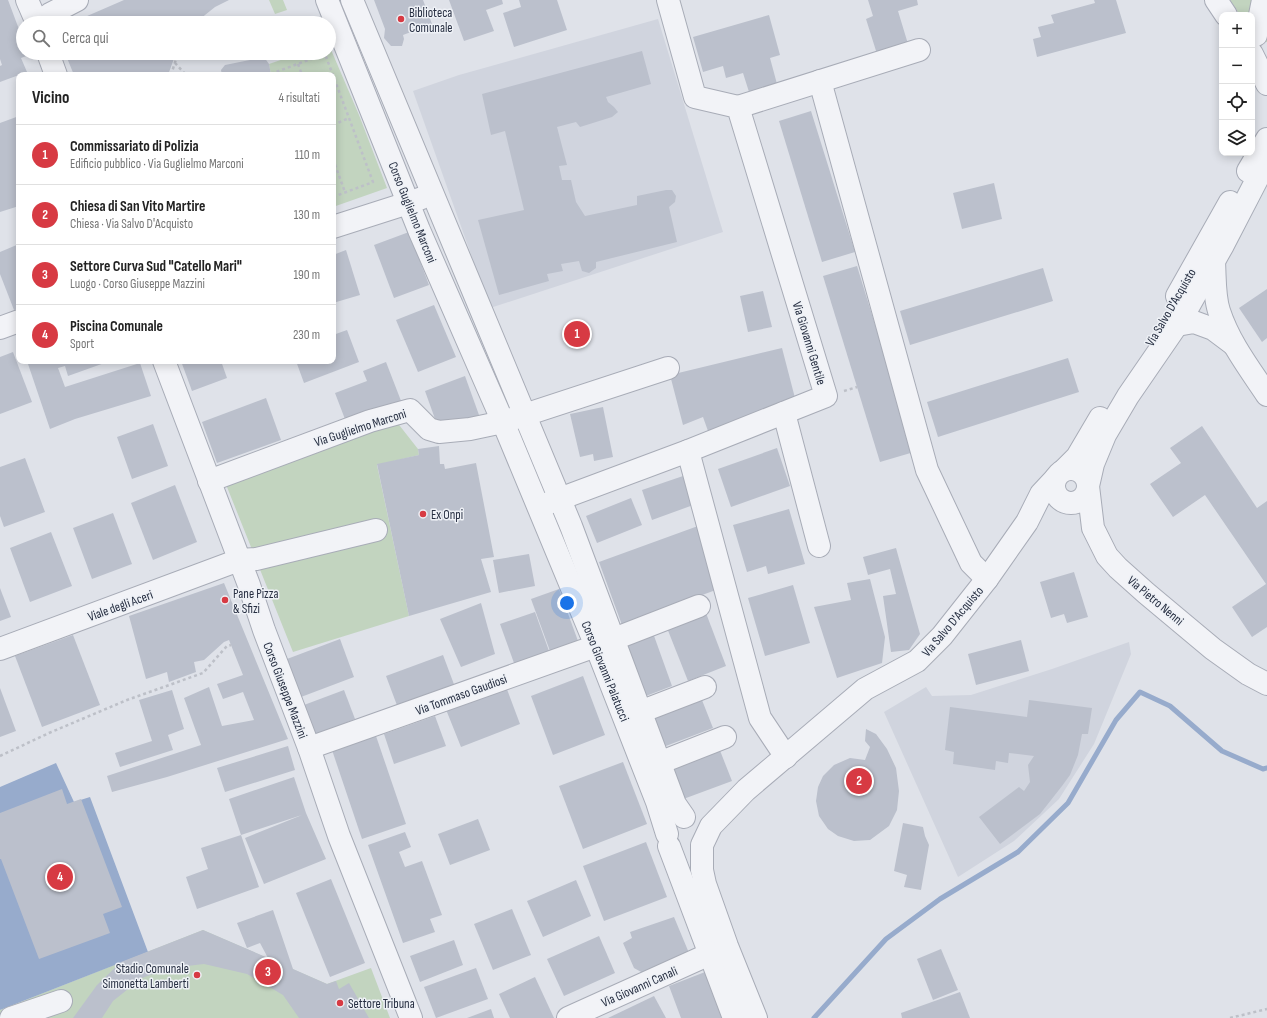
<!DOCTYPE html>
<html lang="it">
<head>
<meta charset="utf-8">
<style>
  :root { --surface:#fff; --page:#f2f2f2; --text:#222; --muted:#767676; --line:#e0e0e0; --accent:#d73a43 }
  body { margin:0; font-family:"Sofia Sans Condensed",sans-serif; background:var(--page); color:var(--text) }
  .controls { position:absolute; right:12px; top:12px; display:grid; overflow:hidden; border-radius:8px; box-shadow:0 2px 10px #0003 }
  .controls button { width:36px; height:36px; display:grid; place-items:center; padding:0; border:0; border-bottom:1px solid var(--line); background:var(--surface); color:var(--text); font:20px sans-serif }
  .you { position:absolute; left:567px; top:603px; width:14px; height:14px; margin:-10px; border:3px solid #fff; border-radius:50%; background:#1a73e8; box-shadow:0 0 0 6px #1a73e833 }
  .badge { display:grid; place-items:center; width:26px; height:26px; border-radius:50%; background:var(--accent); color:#fff; font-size:13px; font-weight:700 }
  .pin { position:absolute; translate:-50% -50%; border:2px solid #fff; box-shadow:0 1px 4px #0006 }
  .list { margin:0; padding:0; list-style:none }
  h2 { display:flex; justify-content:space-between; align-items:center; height:52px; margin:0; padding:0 16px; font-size:17px }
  h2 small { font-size:13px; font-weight:400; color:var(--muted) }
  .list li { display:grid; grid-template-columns:26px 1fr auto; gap:12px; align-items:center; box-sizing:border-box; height:60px; padding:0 16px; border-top:1px solid var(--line) }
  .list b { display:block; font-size:15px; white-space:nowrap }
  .list p { margin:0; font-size:13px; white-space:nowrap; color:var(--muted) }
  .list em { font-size:13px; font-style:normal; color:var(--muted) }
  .icon { flex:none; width:22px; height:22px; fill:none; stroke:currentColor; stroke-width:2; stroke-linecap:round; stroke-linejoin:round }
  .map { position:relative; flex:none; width:1267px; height:1018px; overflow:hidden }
  .search { position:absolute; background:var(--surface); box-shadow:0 2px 10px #0003; left:16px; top:16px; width:320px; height:44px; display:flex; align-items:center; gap:10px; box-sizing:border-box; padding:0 14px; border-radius:22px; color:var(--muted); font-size:15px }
  .panel { position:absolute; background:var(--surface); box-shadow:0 2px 10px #0003; left:16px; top:72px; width:320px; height:292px; border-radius:8px }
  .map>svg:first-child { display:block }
</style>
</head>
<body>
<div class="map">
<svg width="1267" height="1018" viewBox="0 0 1267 1018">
  <rect width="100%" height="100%" fill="#dfe2e9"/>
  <g fill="#d0d4de">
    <path d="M658,19L723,232L490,308L413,91L459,75Z"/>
    <path d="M1129,642L1131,654L1094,744L1059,799L1014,841L958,877L884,712L926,687L932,696L971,695L1052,669Z"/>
  </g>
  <g fill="#c2d4bf">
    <path d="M269,0H283L287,10L275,14Z"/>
    <path d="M1230,0H1267V42H1262L1252,15H1240Z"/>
    <path d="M329,45L359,115L387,188L333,207V75H271L269,64L301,53H329Z"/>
    <path d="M396,421L418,449L419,455L377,465L409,616L293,652L225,482Z"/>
    <path d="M203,930L327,984L371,968L390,1018H0V1010Z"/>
  </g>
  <path fill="#97abcc" d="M56,763L74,802L90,797L148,952L0,1010V787Z"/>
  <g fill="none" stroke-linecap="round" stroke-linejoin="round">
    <path stroke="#97abcc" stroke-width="5" d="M814,1018L886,939L940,899L1018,852L1068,803L1116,720L1140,692L1170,706L1222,751L1263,769L1267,768"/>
  </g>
  <g fill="#bbc0cc">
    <path d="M0,0H8L23,40V53H28L29,55L21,58L27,72L0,82V66L2,65L0,59Z"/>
    <path d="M124,0H229L215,7L195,23H71Z"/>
    <path d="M374,0H423L432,24L403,35L404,39L402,46H391L384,38L385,29Z"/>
    <path d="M449,0H502L503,4L486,10L494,31L464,41Z"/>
    <path d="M519,0H557L567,30L514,47L503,13L521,7Z"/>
    <path d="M868,0H917L918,5L898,11L908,44L877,54L866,19L873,16Z"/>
    <path d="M1094,0H1116L1126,33L1037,57L1033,39L1041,37L1038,27L1054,23L1051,15L1095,3Z"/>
    <path d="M769,15L780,55L770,58L777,84L749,92L743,73L726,78L723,66L703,72L693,37Z"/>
    <path d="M642,51L651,84L606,97L608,102L614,107L618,112L612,117L580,127L576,122L557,127L567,165L559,166L562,180H571L576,202L585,216L637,205V196L666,190H672L676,196L675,202L669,207L677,242L596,262V268L589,273L582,271L579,261L561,264L563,271L547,274L549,281L499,295L478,220L524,210L505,131L491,135L482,94Z"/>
    <path d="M65,53H176L168,75H74Z"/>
    <path d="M264,57L269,64L271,75H222L221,70L225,65Z"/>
    <path d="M811,111L855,252L822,262L779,121Z"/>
    <path d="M19,116V206L0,212V123Z"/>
    <path d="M994,183L1002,219L962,229L953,193Z"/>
    <path d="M409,232L429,285L394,298L374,245Z"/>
    <path d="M19,244V308L14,310L0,274V252Z"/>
    <path d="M346,250L360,295L333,303V255Z"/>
    <path d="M857,266L914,452L880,462L823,276Z"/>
    <path d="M1043,268L1053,301L910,345L900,311Z"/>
    <path d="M1267,289V338L1262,342L1239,308Z"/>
    <path d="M763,291L772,327L748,332L740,296Z"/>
    <path d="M434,305L456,357L418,372L396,320Z"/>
    <path d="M347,330L359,362L304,383L296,361H333V335Z"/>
    <path d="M782,348L795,398L708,431L703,417L683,425L670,375Z"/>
    <path d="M13,352L32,402L0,414V357Z"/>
    <path d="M1068,358L1079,392L938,437L927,402Z"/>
    <path d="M27,361H110L68,376L65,366L58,368L65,387L140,363L151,396L75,419L50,429Z"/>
    <path d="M181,361H221L227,378L192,391Z"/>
    <path d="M386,362L403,406L348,427L335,393L367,381L363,371Z"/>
    <path d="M465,376L479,415L439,430L425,391Z"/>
    <path d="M266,398L281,440L217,463L202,422Z"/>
    <path d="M603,407L613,457L594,461L593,454L580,457L570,414Z"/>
    <path d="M153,424L168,466L132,479L117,437Z"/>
    <path d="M1202,426L1257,508L1267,501V627L1252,637L1232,607L1266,584L1205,495L1173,517L1150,484L1181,463L1170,448Z"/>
    <path d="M439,446L440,464H444L445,469L476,463L494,557L481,559L491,592L409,616L377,464L419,455L418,449Z"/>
    <path d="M777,448L790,486L731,507L718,469Z"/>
    <path d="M25,458L45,512L4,527L0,516V467Z"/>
    <path d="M686,475L696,504L652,520L642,490Z"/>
    <path d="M175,485L197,542L153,560L131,503Z"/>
    <path d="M631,498L642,525L597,543L586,516Z"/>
    <path d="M789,509L805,564L768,574L766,566L747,572L733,525Z"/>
    <path d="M113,513L132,564L92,579L73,528Z"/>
    <path d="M698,526L721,588L622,625L599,562Z"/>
    <path d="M51,532L72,586L30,602L10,548Z"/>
    <path d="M896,548L920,634L909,650L891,652L883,596L896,594L890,569L868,575L863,557Z"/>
    <path d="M529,554L535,586L499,593L493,560Z"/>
    <path d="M1074,572L1088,617L1067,623L1064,614L1051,618L1040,582Z"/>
    <path d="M870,579L885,637L882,663L837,678L814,607L851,600L847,583Z"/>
    <path d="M224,583L288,739L167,777L112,792L107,776L201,745L184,698L209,687L222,726L254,720L243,692L223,699L217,684L243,675L229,640L224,642L204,660L194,662L196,672L169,682L167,672L146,679L129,616Z"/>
    <path d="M793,585L810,643L765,656L748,598Z"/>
    <path d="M0,588L11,617L0,621Z"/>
    <path d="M559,589L578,641L550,651L531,599Z"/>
    <path d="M481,603L495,654L461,667L440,619Z"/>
    <path d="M535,612L549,651L514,663L500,624Z"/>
    <path d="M706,613L726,666L688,681L667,628Z"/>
    <path d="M653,633L672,686L638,699L618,646Z"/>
    <path d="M73,635L100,705L42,727L15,656Z"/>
    <path d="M340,639L354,677L301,697L287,659Z"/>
    <path d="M1021,640L1029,671L976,685L968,654Z"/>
    <path d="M443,655L455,687L398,708L386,676Z"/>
    <path d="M583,676L605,735L553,755L531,696Z"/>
    <path d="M505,684L520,724L461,747L445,707Z"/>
    <path d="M0,688L16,731L0,737Z"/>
    <path d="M172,690L184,729L168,735L173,750L120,767L115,753L152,741L139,700Z"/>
    <path d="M344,690L355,719L316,735L304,705Z"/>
    <path d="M700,695L713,728L658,749L645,716Z"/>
    <path d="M1029,700L1092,708L1088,734H1082L1078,755L1070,775L1062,786L1040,814L1000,844L979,817L1019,787L1024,791L1030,782L1028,765L1034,756L1009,753L1008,763L996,761L995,770L953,764L954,752L945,750L950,707L1027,717Z"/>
    <path d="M435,716L446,746L394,764L384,734Z"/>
    <path d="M866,729L876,734L887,749L896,768L899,791L897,810L889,826L870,840L854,841L838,836L828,829L819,816L816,801L818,787L823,776L834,765L850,758L865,760L870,747L865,741Z"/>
    <path d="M376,736L406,824L362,839L332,750Z"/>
    <path d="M288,746L295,770L225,792L217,768Z"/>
    <path d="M719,748L732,781L678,801L665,768Z"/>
    <path d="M623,762L647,824L583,849L559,786Z"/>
    <path d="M294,777L306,813L326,859L264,884L245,838L302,815L241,835L229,799Z"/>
    <path d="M62,789L67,804L81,799L122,907L103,914L110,933L39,959L1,859H0V813Z"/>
    <path d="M478,819L490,850L450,865L438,834Z"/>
    <path d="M903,823L923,827L925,836L929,845L921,890L904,887L907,875L894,871Z"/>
    <path d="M405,832L411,847L399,852L405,867L422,861L442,915L430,919L435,932L403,943L368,845Z"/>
    <path d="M241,835L259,887L197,909L186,877L208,869L201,848Z"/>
    <path d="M646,842L667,897L604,921L583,866Z"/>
    <path d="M331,879L365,963L330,977L296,893Z"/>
    <path d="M576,880L591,916L543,937L527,901Z"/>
    <path d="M512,909L531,955L493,970L474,924Z"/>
    <path d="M273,910L293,969L327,984L336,981L339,989L349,983L369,1018H299L283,995L247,974L204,964L170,968L142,978L113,1001L102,1018H73L97,985L121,962L203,930L268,958L260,943L247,948L237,923Z"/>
    <path d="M674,917L689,953L643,973L634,968L623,943L632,938L630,932Z"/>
    <path d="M599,936L615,973L564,996L547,959Z"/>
    <path d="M454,940L463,965L420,982L410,956Z"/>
    <path d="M941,949L958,990L933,1000L917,959Z"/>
    <path d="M476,968L488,999L436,1018L424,987Z"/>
    <path d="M705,972L724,1018H681L669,986Z"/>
    <path d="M535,977L554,1018H510L499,994Z"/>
    <path d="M960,992L970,1018H902L901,1013Z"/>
    <path d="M654,996L666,1018H608Z"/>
    <path d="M491,1009L494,1018H467Z"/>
  </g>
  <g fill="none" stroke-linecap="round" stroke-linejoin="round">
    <g stroke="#a8acb7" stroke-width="24">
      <g id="minor">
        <path d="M27,0L37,23"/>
        <path d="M327,0L419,230L503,422L596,646L657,802L667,834"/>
        <path d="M352,0L571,526L675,804L684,817"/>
        <path d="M1216,0L1226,15"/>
        <path d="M37,23L50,14L77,0"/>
        <path d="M1252,37L1256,35L1263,0"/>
        <path d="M48,53L56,75"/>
        <path d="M1252,54L1267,84"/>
        <path d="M820,81L927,470L971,563L987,579"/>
        <path d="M738,107L919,50"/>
        <path d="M1267,160L1223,245L1183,316L1128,396L1105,435L1093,464L1088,486L1093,528L1107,556L1118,568L1146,593L1213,649L1248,674L1267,684"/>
        <path d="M1248,171L1267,139"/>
        <path d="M333,227L408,203L422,198"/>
        <path d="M1214,262C1215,277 1214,296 1219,311C1229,342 1249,368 1267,395"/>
        <path d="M1177,296L1230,202"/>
        <path d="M1177,325L1194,322L1213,329L1233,344"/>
        <path d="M0,328L19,321"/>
        <path d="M164,361L249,585L264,630L309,748L339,836L411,1018"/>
        <path d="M784,413L819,546"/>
        <path d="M688,451L760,718L786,757"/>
        <circle cx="1071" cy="486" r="17"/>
        <path d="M1065,469L1077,457L1100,418"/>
        <path d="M209,481L370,421L410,410L429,429L439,432L470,429L503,422L668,368"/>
        <path d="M546,504L688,451L826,396L738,107L695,97L668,0"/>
        <path d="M0,649L239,560L256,559L376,530"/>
        <path d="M640,712L705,687"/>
        <path d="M309,748L596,646L699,606"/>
        <path d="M659,763L725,737"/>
        <path d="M669,846L734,1018"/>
        <path d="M11,1018L61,1001"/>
        <path d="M568,1018L723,948"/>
        <path d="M756,1018L727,946L705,884L702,870V845L711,826L746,790L865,689L917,661L942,636L987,579L1027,522L1041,494L1055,479"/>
      </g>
    </g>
    <g stroke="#bdc0c8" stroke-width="2.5" stroke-dasharray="3 3" stroke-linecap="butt">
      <path d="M200,23L207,17"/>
      <path d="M273,55L277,53"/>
      <path d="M175,63L186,75"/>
      <path d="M298,64L302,75"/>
      <path d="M171,75L178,53"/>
      <path d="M274,75L273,73L325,54L373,182L333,197"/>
      <path d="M333,125L349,118"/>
      <path d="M333,159L345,192"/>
      <path d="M333,177L339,175"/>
      <path d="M844,391L857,387"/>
      <path d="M0,756L49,733L127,700L203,673L227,646L231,645"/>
      <path d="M1230,1018L1267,1009"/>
    </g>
    <use href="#minor" stroke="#f2f3f7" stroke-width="22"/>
  </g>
  <g fill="#d73a43" stroke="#eef1f6" stroke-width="1.5">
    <circle cx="401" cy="19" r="4"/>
    <circle cx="423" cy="514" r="4"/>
    <circle cx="225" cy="600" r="4"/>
    <circle cx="197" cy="975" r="4"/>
    <circle cx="340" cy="1003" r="4"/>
  </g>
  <g text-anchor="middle" stroke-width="3" stroke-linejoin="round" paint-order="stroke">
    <g font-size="13" fill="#262e41" stroke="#eef1f6" text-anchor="start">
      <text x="409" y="17">Biblioteca<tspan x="409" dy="15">Comunale</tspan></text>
      <text x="431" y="519">Ex Onpi</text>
      <text x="233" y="598">Pane Pizza<tspan x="233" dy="15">&amp; Sfizi</tspan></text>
      <text x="189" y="973" text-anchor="end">Stadio Comunale<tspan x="189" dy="15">Simonetta Lamberti</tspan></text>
      <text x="348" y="1008">Settore Tribuna</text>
    </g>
    <g font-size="13" fill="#262e41" stroke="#eef1f6">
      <text transform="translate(413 212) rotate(68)" y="5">Corso Guglielmo Marconi</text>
      <text transform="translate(1170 307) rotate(-60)" y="5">Via Salvo D'Acquisto</text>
      <text transform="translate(810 343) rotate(73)" y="5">Via Giovanni Gentile</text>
      <text transform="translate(360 427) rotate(-18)" y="5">Via Guglielmo Marconi</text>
      <text transform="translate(1156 600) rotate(40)" y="5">Via Pietro Nenni</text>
      <text transform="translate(120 605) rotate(-20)" y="5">Viale degli Aceri</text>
      <text transform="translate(952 621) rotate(-50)" y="5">Via Salvo D'Acquisto</text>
      <text transform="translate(606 671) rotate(68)" y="5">Corso Giovanni Palatucci</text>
      <text transform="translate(286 690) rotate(69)" y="5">Corso Giuseppe Mazzini</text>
      <text transform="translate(461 694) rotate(-20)" y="5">Via Tommaso Gaudiosi</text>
      <text transform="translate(639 986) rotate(-24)" y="5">Via Giovanni Canali</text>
    </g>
  </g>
</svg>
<div class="controls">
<button>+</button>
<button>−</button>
<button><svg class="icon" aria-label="locate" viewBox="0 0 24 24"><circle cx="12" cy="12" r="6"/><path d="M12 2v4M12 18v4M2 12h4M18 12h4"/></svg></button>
<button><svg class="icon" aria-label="layers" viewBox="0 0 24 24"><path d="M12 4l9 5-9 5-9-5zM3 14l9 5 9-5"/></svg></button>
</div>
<div class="you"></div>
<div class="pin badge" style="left:577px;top:334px">1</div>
<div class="pin badge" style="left:859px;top:781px">2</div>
<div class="pin badge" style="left:268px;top:972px">3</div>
<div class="pin badge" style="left:60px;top:877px">4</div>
<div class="search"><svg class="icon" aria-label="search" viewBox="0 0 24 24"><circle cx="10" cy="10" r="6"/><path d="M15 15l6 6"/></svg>Cerca qui</div>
<section class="panel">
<h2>Vicino<small>4 risultati</small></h2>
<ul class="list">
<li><span class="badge">1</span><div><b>Commissariato di Polizia</b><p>Edificio pubblico · Via Guglielmo Marconi</p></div><em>110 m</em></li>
<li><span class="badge">2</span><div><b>Chiesa di San Vito Martire</b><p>Chiesa · Via Salvo D'Acquisto</p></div><em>130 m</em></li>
<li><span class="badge">3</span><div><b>Settore Curva Sud &quot;Catello Mari&quot;</b><p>Luogo · Corso Giuseppe Mazzini</p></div><em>190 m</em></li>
<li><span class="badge">4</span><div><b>Piscina Comunale</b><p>Sport</p></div><em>230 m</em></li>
</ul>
</section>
</div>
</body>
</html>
